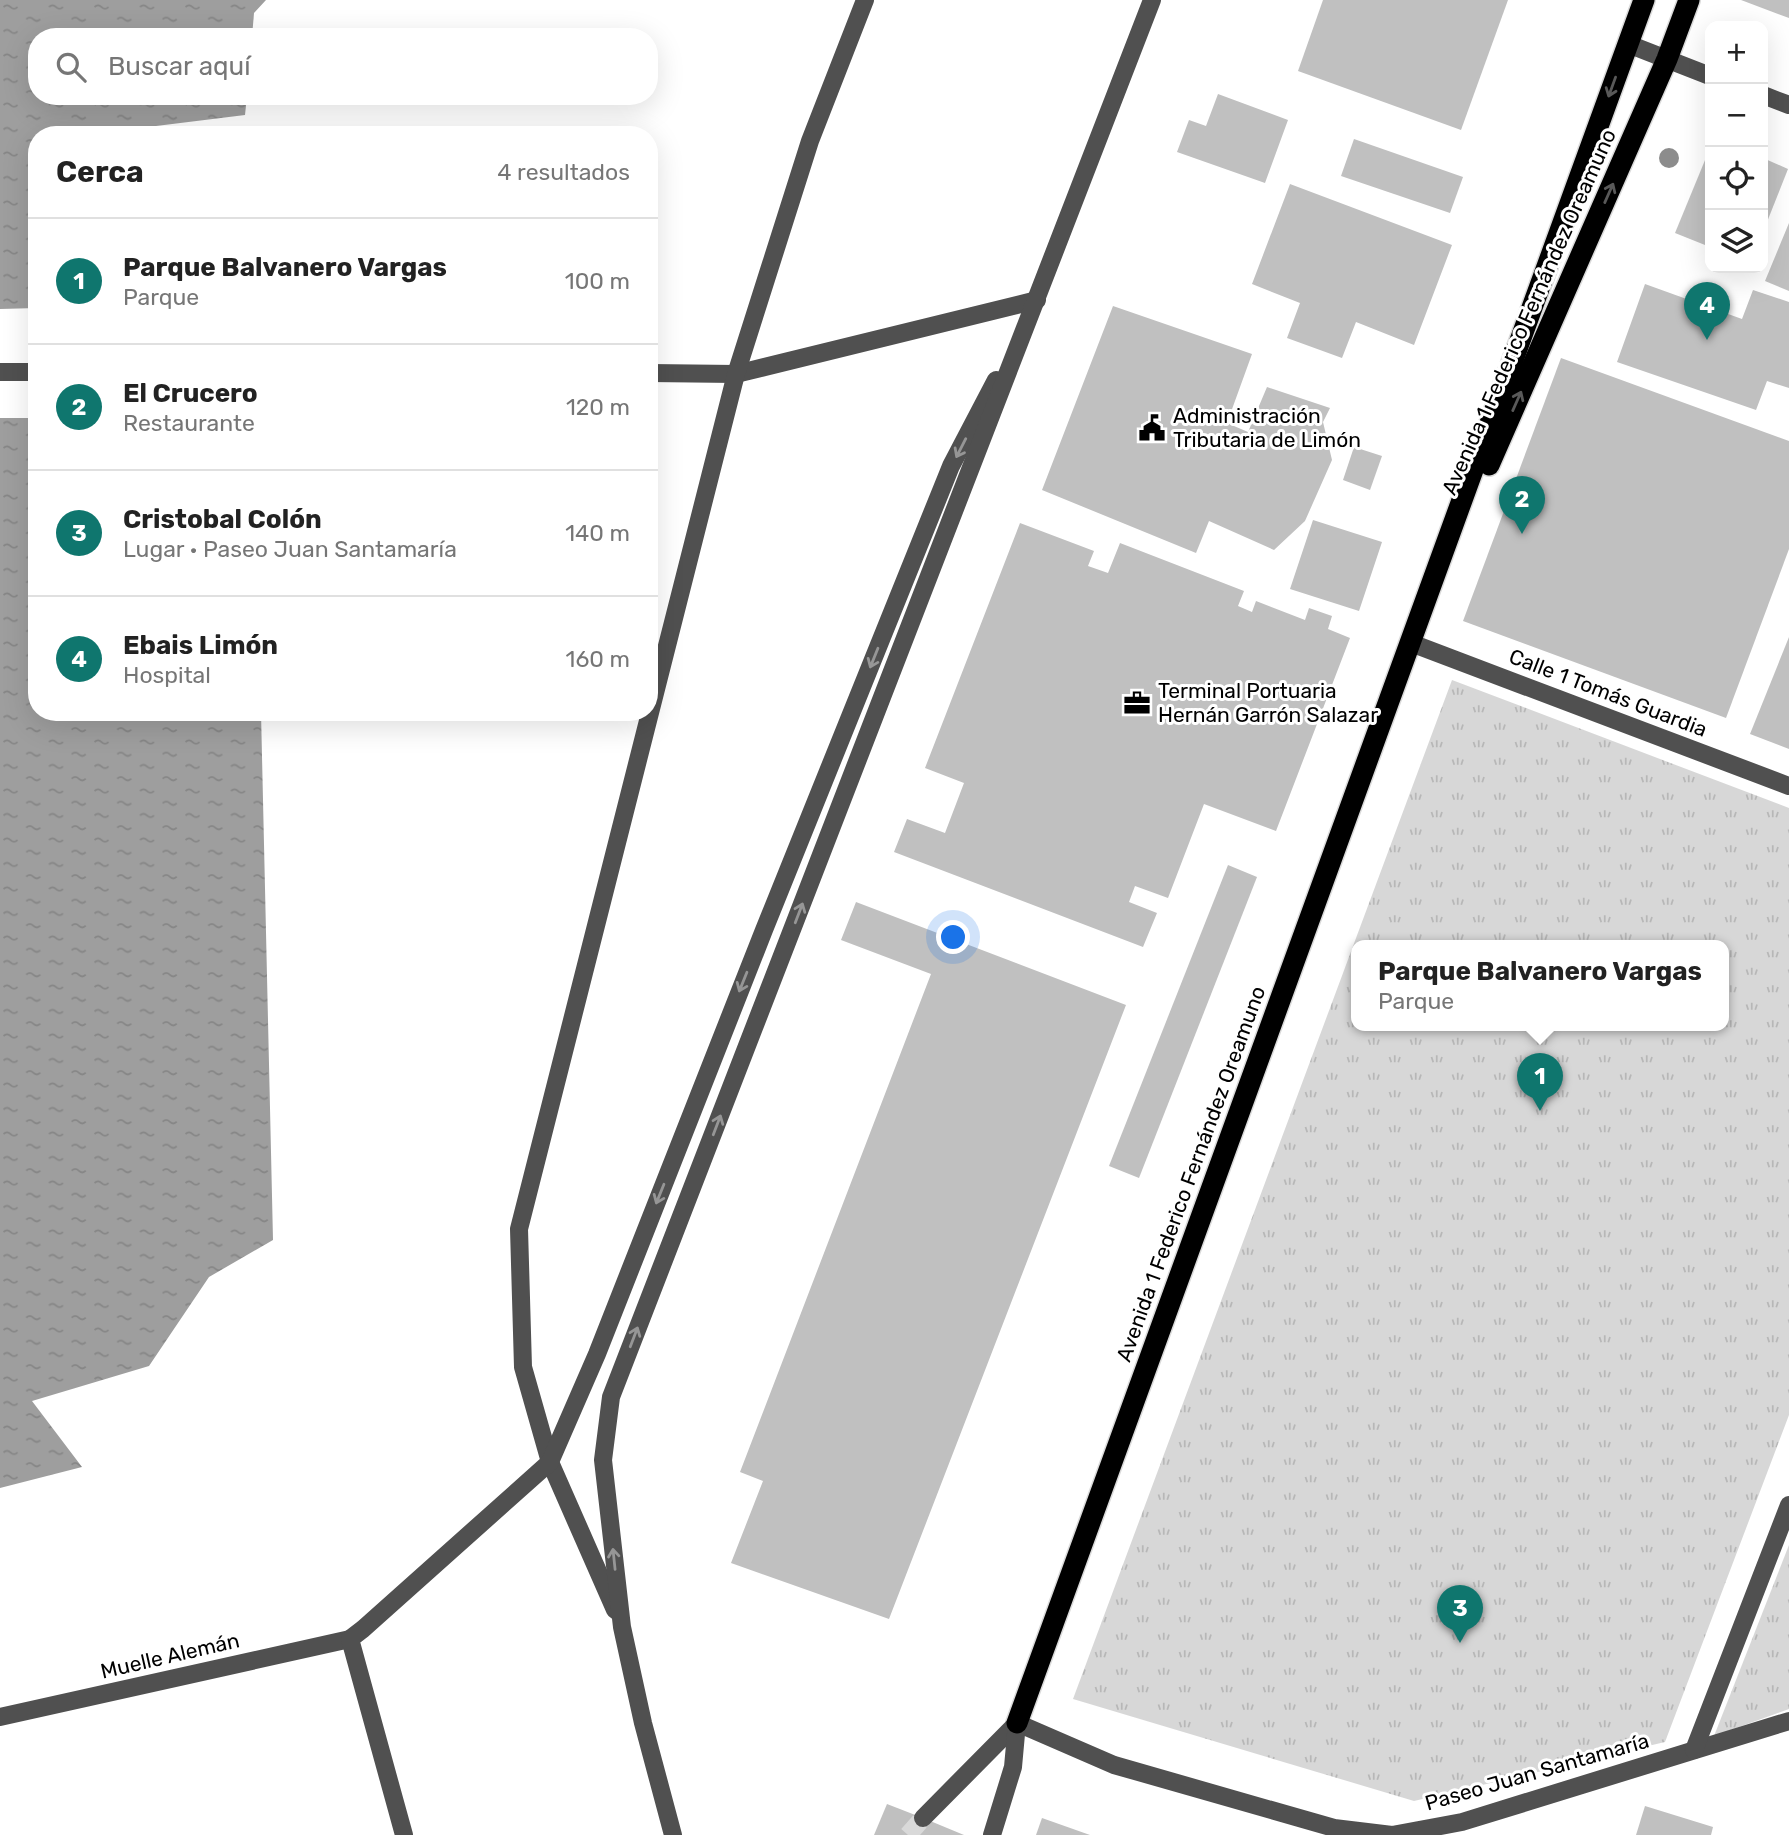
<!DOCTYPE html>
<html lang="es">
<head>
<meta charset="utf-8">
<style>
  :root { --surface:#fff; --page:#f2f2f2; --text:#222; --muted:#767676; --line:#e0e0e0; --accent:#0f766e }
  body { margin:0; font-family:Rubik,sans-serif; background:var(--page); color:var(--text) }
  .controls { position:absolute; right:21px; top:21px; display:grid; overflow:hidden; border-radius:14px; box-shadow:0 7px 28px #0002 }
  .controls button { width:63px; height:63px; display:grid; place-items:center; padding:0; border:0; border-bottom:2px solid var(--line); background:var(--surface); color:var(--text); font:35px sans-serif }
  .you { position:absolute; left:954px; top:938px; width:24px; height:24px; margin:-18px; border:5px solid #fff; border-radius:50%; background:#1a73e8; box-shadow:0 0 0 10px #1a73e833 }
  .badge { display:grid; place-items:center; width:46px; height:46px; border-radius:50%; background:var(--accent); color:#fff; font-size:23px; font-weight:700 }
  .pin { position:absolute; translate:-50% -58px; filter:drop-shadow(0 2px 4px #0008) }
  .pin::after { content:''; position:absolute; top:37px; width:24px; height:21px; background:inherit; clip-path:polygon(0 0,100% 0,50% 100%) }
  .popup { position:absolute; left:1351px; top:940px; width:378px; height:91px; box-sizing:border-box; display:grid; place-content:center; border-radius:14px; background:var(--surface); filter:drop-shadow(0 2px 5px #0005); font-size:23px; white-space:nowrap; color:var(--muted) }
  .popup b { font-size:26px; color:var(--text) }
  .popup::after { content:''; position:absolute; left:50%; top:100%; margin-left:-14px; border:14px solid transparent; border-top-color:var(--surface) }
  .list { margin:0; padding:0; list-style:none }
  h2 { display:flex; justify-content:space-between; align-items:center; height:91px; margin:0; padding:0 28px; font-size:30px }
  h2 small { font-size:23px; font-weight:400; color:var(--muted) }
  .list li { display:grid; grid-template-columns:46px 1fr auto; gap:21px; align-items:center; box-sizing:border-box; height:126px; padding:0 28px; border-top:2px solid var(--line) }
  .list b { display:block; font-size:26px; white-space:nowrap }
  .list p { margin:0; font-size:23px; white-space:nowrap; color:var(--muted) }
  .list em { font-size:23px; font-style:normal; color:var(--muted) }
  .icon { flex:none; width:38px; height:38px; fill:none; stroke:currentColor; stroke-width:2; stroke-linecap:round; stroke-linejoin:round }
  .map { position:relative; flex:none; width:1789px; height:1835px; overflow:hidden }
  .search { position:absolute; background:var(--surface); box-shadow:0 7px 28px #0002; left:28px; top:28px; width:630px; height:77px; display:flex; align-items:center; gap:18px; box-sizing:border-box; padding:0 24px; border-radius:28px; color:var(--muted); font-size:26px }
  .panel { position:absolute; background:var(--surface); box-shadow:0 7px 28px #0002; left:28px; top:126px; width:630px; height:595px; border-radius:28px }
  .map>svg:first-child { display:block }
</style>
</head>
<body>
<div class="map">
<svg width="1789" height="1835" viewBox="0 0 1789 1835">
  <defs>
    <pattern id="park-tufts" width="24" height="20" patternUnits="userSpaceOnUse" patternTransform="scale(1.75)"><rect width="24" height="20" fill="#d7d7d7"/><path d="M3 7l-1-3M5 7V3M7 7l1-3M15 17l-1-3M17 17v-4M19 17l1-3" fill="none" stroke="#b7b7b7"/></pattern>
    <pattern id="water-ripples" width="26" height="14" patternUnits="userSpaceOnUse" patternTransform="scale(1.75)"><rect width="26" height="14" fill="#9e9e9e"/><path d="M2 4q2-2 4 0t4 0M15 11q2-2 4 0t4 0" fill="none" stroke="#868686"/></pattern>
  </defs>
  <rect width="100%" height="100%" fill="#fff"/>
  <g fill="url(#park-tufts)" fill-rule="evenodd">
    <path d="M1452,680L1789,808V1415L1665,1742L1414,1801L1073,1699ZM1356,945H1724V1025H1356Z"/>
    <path d="M1789,1545V1709L1714,1736Z"/>
  </g>
  <g fill="url(#water-ripples)">
    <path d="M0,0H266L254,13L252,37H37V96H247L245,115L148,127V135H37V308L0,309Z"/>
    <path d="M0,418H37V712H261L273,1240L209,1277L149,1366L32,1401L82,1467L0,1488Z"/>
  </g>
  <g fill="#c0c0c0">
    <path d="M1323,0H1508L1461,130L1298,71Z"/>
    <path d="M1741,0H1789V18Z"/>
    <path d="M1218,94L1288,120L1265,183L1177,152L1189,120L1206,126Z"/>
    <path d="M1354,139L1463,177L1450,213L1341,176Z"/>
    <path d="M1710,148V247L1675,233Z"/>
    <path d="M1763,158L1788,169L1763,232Z"/>
    <path d="M1290,184L1452,245L1414,345L1356,322L1342,358L1287,338L1300,303L1252,284Z"/>
    <path d="M1789,223V291L1765,281Z"/>
    <path d="M1645,284L1742,319L1753,290L1789,302V388L1767,381L1756,410L1617,362Z"/>
    <path d="M1113,306L1252,354L1227,423L1248,432L1267,387L1330,408L1323,422L1332,460L1305,521L1274,550L1209,521L1196,553L1042,490Z"/>
    <path d="M1561,358L1789,441V549L1726,718L1463,621Z"/>
    <path d="M1354,447L1382,456L1370,490L1343,480Z"/>
    <path d="M1313,520L1382,542L1359,611L1290,589Z"/>
    <path d="M1020,523L1094,551L1088,566L1108,573L1120,543L1244,591L1238,606L1252,612L1256,601L1305,620L1309,608L1332,616L1328,629L1350,638L1276,831L1204,804L1168,898L1135,886L1129,902L1157,913L1143,947L894,852L907,819L945,833L964,783L925,768Z"/>
    <path d="M1789,637V749L1750,734Z"/>
    <path d="M1228,865L1257,877L1139,1178L1109,1166Z"/>
    <path d="M856,902L1126,1005L889,1619L731,1563L763,1481L740,1472L931,974L841,940Z"/>
    <path d="M887,1804L923,1818L964,1835H874Z"/>
    <path d="M1645,1806L1713,1827L1711,1835H1636Z"/>
    <path d="M1042,1818L1090,1835H1036Z"/>
  </g>
  <g fill="none" stroke-linecap="round" stroke-linejoin="round">
    <path stroke="#d9d9d9" stroke-width="18" stroke-dasharray="18 9" stroke-linecap="butt" d="M908,1835L923,1818"/>
    <g stroke="#dbdbdb" stroke-width="24">
      <g id="highway">
        <path d="M1489,465L1667,59L1689,0"/>
        <path d="M1017,1723L1644,0"/>
      </g>
    </g>
    <g stroke="#505050" stroke-width="18">
      <path d="M1628,44L1710,76"/>
      <path d="M1763,95L1789,105"/>
      <path d="M0,372H37"/>
      <path d="M649,373L736,374L1037,300"/>
      <path d="M1411,643L1789,786"/>
      <path d="M615,1610L550,1462L523,1367L519,1229L736,374L810,141L865,0"/>
      <path d="M0,1717L350,1639"/>
      <path d="M1017,1723L1114,1765L1334,1828L1392,1835L1462,1822L1789,1721"/>
      <path d="M1694,1750L1789,1505"/>
      <path d="M923,1818L1017,1723"/>
      <path d="M404,1835L350,1639L363,1629L550,1462L597,1354L764,930L951,466L996,380"/>
      <path d="M673,1835L643,1723L622,1627L603,1460L611,1397L1152,0"/>
      <path d="M992,1835L1013,1767L1017,1723"/>
    </g>
    <use href="#highway" stroke="#000" stroke-width="21"/>
  </g>
  <circle fill="#8c8c8c" cx="1669" cy="158" r="10"/>
  <defs><path id="oneway-shaft" d="M-6 0H5M1.5-3L5.5 0L1.5 3" fill="none" stroke-width="1.6" stroke-linecap="round" stroke-linejoin="round" transform="scale(1.75)"/></defs>
  <g stroke="#595959">
    <use href="#oneway-shaft" transform="translate(1612 87) rotate(110)"/>
    <use href="#oneway-shaft" transform="translate(1609 193) rotate(-66)"/>
    <use href="#oneway-shaft" transform="translate(1517 401) rotate(-66)"/>
  </g>
  <g stroke="#969696">
    <use href="#oneway-shaft" transform="translate(961 448) rotate(117)"/>
    <use href="#oneway-shaft" transform="translate(874 658) rotate(112)"/>
    <use href="#oneway-shaft" transform="translate(799 913) rotate(-69)"/>
    <use href="#oneway-shaft" transform="translate(743 982) rotate(112)"/>
    <use href="#oneway-shaft" transform="translate(717 1125) rotate(-69)"/>
    <use href="#oneway-shaft" transform="translate(660 1194) rotate(112)"/>
    <use href="#oneway-shaft" transform="translate(634 1337) rotate(-69)"/>
    <use href="#oneway-shaft" transform="translate(614 1559) rotate(-96)"/>
  </g>
  <defs>
    <g id="civic-bare" transform="scale(2.1)"><path d="M-.6-6.5H3V-4.5H.6V-3L4-1V1h2V6H-6V1h2V-1L-.6-3ZM-1.2 2.5V6h2.4V2.5Z" fill="#000" stroke="#fff" stroke-width="2.5" paint-order="stroke"/></g>
    <g id="office-bare" transform="scale(2.1)"><path d="M-6-3h4V-5.5h4V-3h4V5H-6ZM-1-4.5V-3h2v-1.5ZM-6 0V1H6V0Z" fill="#000" stroke="#fff" stroke-width="2.5" paint-order="stroke"/></g>
  </defs>
  <g fill-rule="evenodd">
    <use href="#civic-bare" x="1152" y="428"/>
    <use href="#office-bare" x="1137" y="703"/>
  </g>
  <g text-anchor="middle" stroke-width="6" stroke-linejoin="round" paint-order="stroke">
    <g font-size="21" fill="#000" stroke="#fff">
      <text transform="translate(1529 312) rotate(-66)" y="7">Avenida 1 Federico Fernández Oreamuno</text>
      <text transform="translate(1608 693) rotate(21)" y="7">Calle 1 Tomás Guardia</text>
      <text transform="translate(1191 1174) rotate(-70)" y="7">Avenida 1 Federico Fernández Oreamuno</text>
      <text transform="translate(170 1656) rotate(-13)" y="7">Muelle Alemán</text>
      <text transform="translate(1537 1772) rotate(-16)" y="7">Paseo Juan Santamaría</text>
    </g>
    <g font-size="21" fill="#000" stroke="#fff" text-anchor="start">
      <text x="1173" y="423">Administración<tspan x="1173" dy="24">Tributaria de Limón</tspan></text>
      <text x="1158" y="698">Terminal Portuaria<tspan x="1158" dy="24">Hernán Garrón Salazar</tspan></text>
    </g>
  </g>
</svg>
<div class="controls">
<button>+</button>
<button>−</button>
<button><svg class="icon" aria-label="locate" viewBox="0 0 24 24"><circle cx="12" cy="12" r="6"/><path d="M12 2v4M12 18v4M2 12h4M18 12h4"/></svg></button>
<button><svg class="icon" aria-label="layers" viewBox="0 0 24 24"><path d="M12 4l9 5-9 5-9-5zM3 14l9 5 9-5"/></svg></button>
</div>
<div class="you"></div>
<div class="pin badge" style="left:1540px;top:1111px">1</div>
<div class="popup"><b>Parque Balvanero Vargas</b>Parque</div>
<div class="pin badge" style="left:1522px;top:534px">2</div>
<div class="pin badge" style="left:1460px;top:1643px">3</div>
<div class="pin badge" style="left:1707px;top:340px">4</div>
<div class="search"><svg class="icon" aria-label="search" viewBox="0 0 24 24"><circle cx="10" cy="10" r="6"/><path d="M15 15l6 6"/></svg>Buscar aquí</div>
<section class="panel">
<h2>Cerca<small>4 resultados</small></h2>
<ul class="list">
<li><span class="badge">1</span><div><b>Parque Balvanero Vargas</b><p>Parque</p></div><em>100 m</em></li>
<li><span class="badge">2</span><div><b>El Crucero</b><p>Restaurante</p></div><em>120 m</em></li>
<li><span class="badge">3</span><div><b>Cristobal Colón</b><p>Lugar · Paseo Juan Santamaría</p></div><em>140 m</em></li>
<li><span class="badge">4</span><div><b>Ebais Limón</b><p>Hospital</p></div><em>160 m</em></li>
</ul>
</section>
</div>
</body>
</html>
